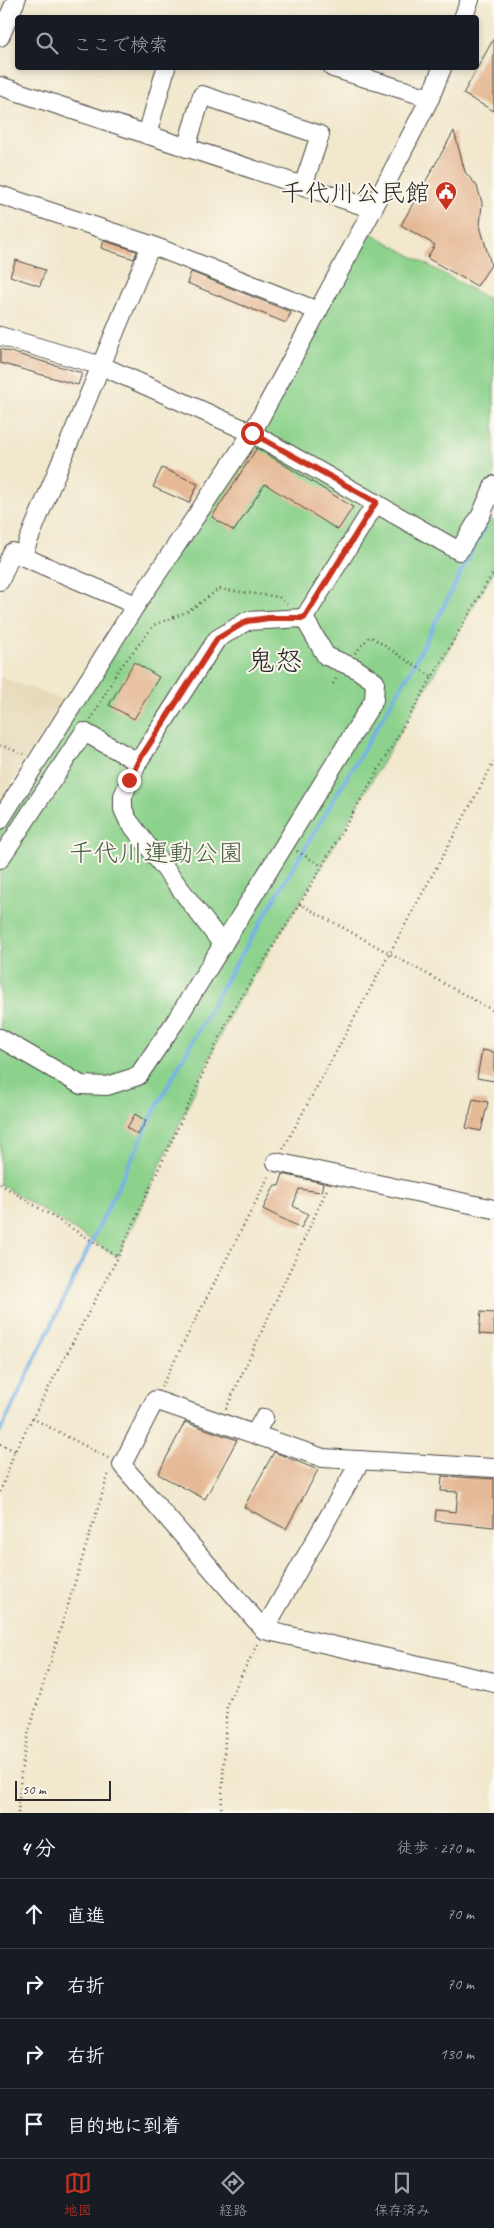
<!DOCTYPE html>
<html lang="ja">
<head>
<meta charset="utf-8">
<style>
  :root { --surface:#171b24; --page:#242831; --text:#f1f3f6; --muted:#9ea1a6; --line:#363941; --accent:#c8321e }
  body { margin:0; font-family:Caveat,"Klee One",sans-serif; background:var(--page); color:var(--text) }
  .scale { position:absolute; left:15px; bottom:12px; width:96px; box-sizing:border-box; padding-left:5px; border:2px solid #2b2b2b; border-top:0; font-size:14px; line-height:18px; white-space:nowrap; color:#2b2b2b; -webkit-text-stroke:4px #fbf7ec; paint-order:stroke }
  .stop { position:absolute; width:15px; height:15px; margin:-11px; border:4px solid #c8321e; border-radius:50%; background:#fff }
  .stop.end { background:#c8321e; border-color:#fff; box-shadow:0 1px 5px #0008 }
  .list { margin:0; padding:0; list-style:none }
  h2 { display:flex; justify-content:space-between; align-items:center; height:65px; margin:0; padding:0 20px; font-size:21px }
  h2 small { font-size:16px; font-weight:400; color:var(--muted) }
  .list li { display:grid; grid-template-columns:32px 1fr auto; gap:15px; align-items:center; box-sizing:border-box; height:70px; padding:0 20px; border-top:1px solid var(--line) }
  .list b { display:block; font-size:19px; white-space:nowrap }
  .list em { font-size:16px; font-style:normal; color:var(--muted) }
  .icon { flex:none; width:28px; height:28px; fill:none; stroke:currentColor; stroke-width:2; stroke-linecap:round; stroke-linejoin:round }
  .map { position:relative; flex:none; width:494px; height:1813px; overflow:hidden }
  .search { position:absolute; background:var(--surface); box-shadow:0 2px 8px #0003; left:15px; right:15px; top:15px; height:55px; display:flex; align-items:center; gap:12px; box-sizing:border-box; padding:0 18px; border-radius:5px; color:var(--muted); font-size:19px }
  .sheet { height:345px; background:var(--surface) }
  nav { display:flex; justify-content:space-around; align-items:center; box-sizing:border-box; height:70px; border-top:1px solid var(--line); background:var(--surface); font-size:14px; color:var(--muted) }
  nav a { display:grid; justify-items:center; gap:2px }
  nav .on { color:var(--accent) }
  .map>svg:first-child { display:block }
</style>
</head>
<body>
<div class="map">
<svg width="494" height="1813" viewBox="0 0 494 1813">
  <rect width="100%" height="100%" fill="#fbf7ec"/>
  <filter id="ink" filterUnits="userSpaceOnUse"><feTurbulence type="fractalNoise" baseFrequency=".02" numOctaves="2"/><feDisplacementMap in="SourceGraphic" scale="10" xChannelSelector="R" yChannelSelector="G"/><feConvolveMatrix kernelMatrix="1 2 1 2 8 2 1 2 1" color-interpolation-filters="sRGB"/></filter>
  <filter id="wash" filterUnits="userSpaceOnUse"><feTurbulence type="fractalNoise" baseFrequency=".0096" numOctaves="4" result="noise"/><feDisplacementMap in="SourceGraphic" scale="20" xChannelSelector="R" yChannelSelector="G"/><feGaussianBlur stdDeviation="1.12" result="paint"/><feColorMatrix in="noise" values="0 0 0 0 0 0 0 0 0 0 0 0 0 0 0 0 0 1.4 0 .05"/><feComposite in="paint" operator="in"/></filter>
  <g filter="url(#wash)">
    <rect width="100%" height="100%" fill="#f1e8cd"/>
    <path fill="#e7daba" d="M0,677L63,700L0,801Z"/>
    <path fill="#8cd28c" stroke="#5c7e5c" d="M362,228L494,302V485L481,515L494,521V571L322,866L231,1012L118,1257L0,1184V820L252,433Z"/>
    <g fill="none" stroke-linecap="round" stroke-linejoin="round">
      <path stroke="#76b1e7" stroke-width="4" d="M0,1432L156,1108L222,987L411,670L489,518"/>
    </g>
    <g id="blocks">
      <g fill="#e5b996">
        <path d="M494,38V111L463,94Z"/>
        <path d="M454,131L465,172L477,186L482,203L480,226L491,265L477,286L427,258L435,245L401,225Z"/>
        <path d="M104,241L137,251L134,259L101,248Z"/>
        <path d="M16,260L45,270L40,286L10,276Z"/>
        <path d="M191,272L291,312L286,323L187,283Z"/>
        <path d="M0,349L82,373L78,385L0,363Z"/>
        <path d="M257,448L353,507L338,530L265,484L234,531L212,517Z"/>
        <path d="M162,468L198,484L189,503L153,487Z"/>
        <path d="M134,662L159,677L134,719L109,705Z"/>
        <path d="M482,1050L494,1052V1081L477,1078Z"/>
        <path d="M473,1099L488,1102L481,1131L466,1128Z"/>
        <path d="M135,1114L146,1121L138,1135L127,1128Z"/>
        <path d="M283,1174L323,1183L321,1192L299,1189L293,1206L308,1214L301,1228L263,1209L275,1185L279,1186Z"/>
        <path d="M481,1312L494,1313V1335L479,1334Z"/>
        <path d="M185,1422L237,1440L205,1499L158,1474Z"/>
        <path d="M274,1452L318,1470L286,1529L244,1507Z"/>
        <path d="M442,1476L494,1479V1527L435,1521L436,1510L456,1512L458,1492L441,1491Z"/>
      </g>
    </g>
  </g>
  <g filter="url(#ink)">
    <use href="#blocks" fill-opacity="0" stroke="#494743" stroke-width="1"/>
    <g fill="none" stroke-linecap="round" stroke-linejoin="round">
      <g stroke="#494743" stroke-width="20">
        <g id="minor">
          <path d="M463,18L470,0"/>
          <path d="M0,37L16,0"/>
          <path d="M333,68L430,98"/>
          <path d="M0,86L373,209"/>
          <path d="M147,135L166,68"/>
          <path d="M186,148L202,95L320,135L303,186"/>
          <path d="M0,195L151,245L318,311"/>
          <path d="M0,336L102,366L252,433L459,551L481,515L494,485"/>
          <path d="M22,556L151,245"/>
          <path d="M0,581L12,552L136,605"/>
          <path d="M304,618L376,503"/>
          <path d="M0,820L136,605L252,433L373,209L430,98L442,68"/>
          <path d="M0,859L84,732L138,762"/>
          <path d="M223,945L128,820L123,809V796L138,762L217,639L247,621L304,618"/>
          <path d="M0,1038L81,1085L107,1086L138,1076L175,1022L374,700L375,682L355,668L326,656L304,618"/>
          <path d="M276,1162L494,1209"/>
          <path d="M254,1434L264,1418"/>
          <path d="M494,1468L323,1458L155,1400L122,1465L264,1630L494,1682"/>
          <path d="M264,1630L361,1460"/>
        </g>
      </g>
      <g stroke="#494743" stroke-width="2.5" stroke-dasharray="1 4" stroke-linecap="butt">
        <path d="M355,653L370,636L432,677"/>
        <path d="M333,684L337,677"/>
        <path d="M91,720L117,672L154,625L189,611L219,589L279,597L287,604"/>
        <path d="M0,745L24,754"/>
        <path d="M297,851L322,866"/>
        <path d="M300,904L494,571"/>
        <path d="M283,1149L494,762"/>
        <path d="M0,1184L118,1257"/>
        <path d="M161,1387L270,1174"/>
        <path d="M226,1409L328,1187"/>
        <path d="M32,1418L110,1459"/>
        <path d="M0,1444L15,1451"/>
        <path d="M0,1492L15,1451L118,1257L231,1013L300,904L494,1011"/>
        <path d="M18,1813L21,1772L28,1734L109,1472"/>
        <path d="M221,1813L227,1704L258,1643"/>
      </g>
      <use href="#minor" stroke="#fff" stroke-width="18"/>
    </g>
  </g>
  <g fill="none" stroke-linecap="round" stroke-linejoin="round" filter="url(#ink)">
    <path stroke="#c8321e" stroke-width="6" d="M129,780L138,762L217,639L247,621L269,618H304L376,502L252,433"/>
  </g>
  <defs>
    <g id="civic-pin" transform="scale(1.125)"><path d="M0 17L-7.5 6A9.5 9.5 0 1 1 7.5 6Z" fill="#c8321e" stroke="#fbf7ec"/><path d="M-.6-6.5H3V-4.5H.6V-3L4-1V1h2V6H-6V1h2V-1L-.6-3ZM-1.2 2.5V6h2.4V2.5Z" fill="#fff"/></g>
  </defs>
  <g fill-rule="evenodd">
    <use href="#civic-pin" x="446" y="192"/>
  </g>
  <g text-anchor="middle" stroke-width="4" stroke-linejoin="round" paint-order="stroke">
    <g font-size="25" fill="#2b2b2b" stroke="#fbf7ec" text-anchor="end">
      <text x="430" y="201">千代川公民館</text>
    </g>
    <g font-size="25" fill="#485d48" stroke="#fbf7ec">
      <text x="156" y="861">千代川運動公園</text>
    </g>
    <g font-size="28" fill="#2b2b2b" stroke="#fbf7ec">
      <text x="275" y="670">鬼怒</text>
    </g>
  </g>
</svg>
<div class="scale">50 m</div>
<div class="stop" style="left:252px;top:433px"></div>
<div class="stop end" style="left:129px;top:780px"></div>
<div class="search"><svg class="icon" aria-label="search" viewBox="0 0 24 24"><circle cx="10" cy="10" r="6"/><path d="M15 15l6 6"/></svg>ここで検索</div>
</div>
<section class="sheet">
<h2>4 分<small>徒歩 · 270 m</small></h2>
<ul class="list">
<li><svg class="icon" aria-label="ahead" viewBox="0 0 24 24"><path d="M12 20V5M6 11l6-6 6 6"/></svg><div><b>直進</b></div><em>70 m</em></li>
<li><svg class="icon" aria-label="right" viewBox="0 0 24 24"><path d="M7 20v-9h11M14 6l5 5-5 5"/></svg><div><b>右折</b></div><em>70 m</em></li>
<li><svg class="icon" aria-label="right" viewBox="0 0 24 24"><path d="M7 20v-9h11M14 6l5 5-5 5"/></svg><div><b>右折</b></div><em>130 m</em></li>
<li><svg class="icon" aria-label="arrive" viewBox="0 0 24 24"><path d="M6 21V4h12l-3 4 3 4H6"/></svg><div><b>目的地に到着</b></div></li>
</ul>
</section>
<nav>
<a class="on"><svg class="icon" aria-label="map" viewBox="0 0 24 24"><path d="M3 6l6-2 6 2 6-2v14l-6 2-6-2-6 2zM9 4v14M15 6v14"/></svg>地図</a>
<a><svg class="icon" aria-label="directions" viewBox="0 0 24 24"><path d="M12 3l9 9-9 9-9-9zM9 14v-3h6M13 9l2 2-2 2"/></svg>経路</a>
<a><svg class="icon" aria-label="saved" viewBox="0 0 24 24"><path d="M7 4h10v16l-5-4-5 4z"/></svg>保存済み</a>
</nav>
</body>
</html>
